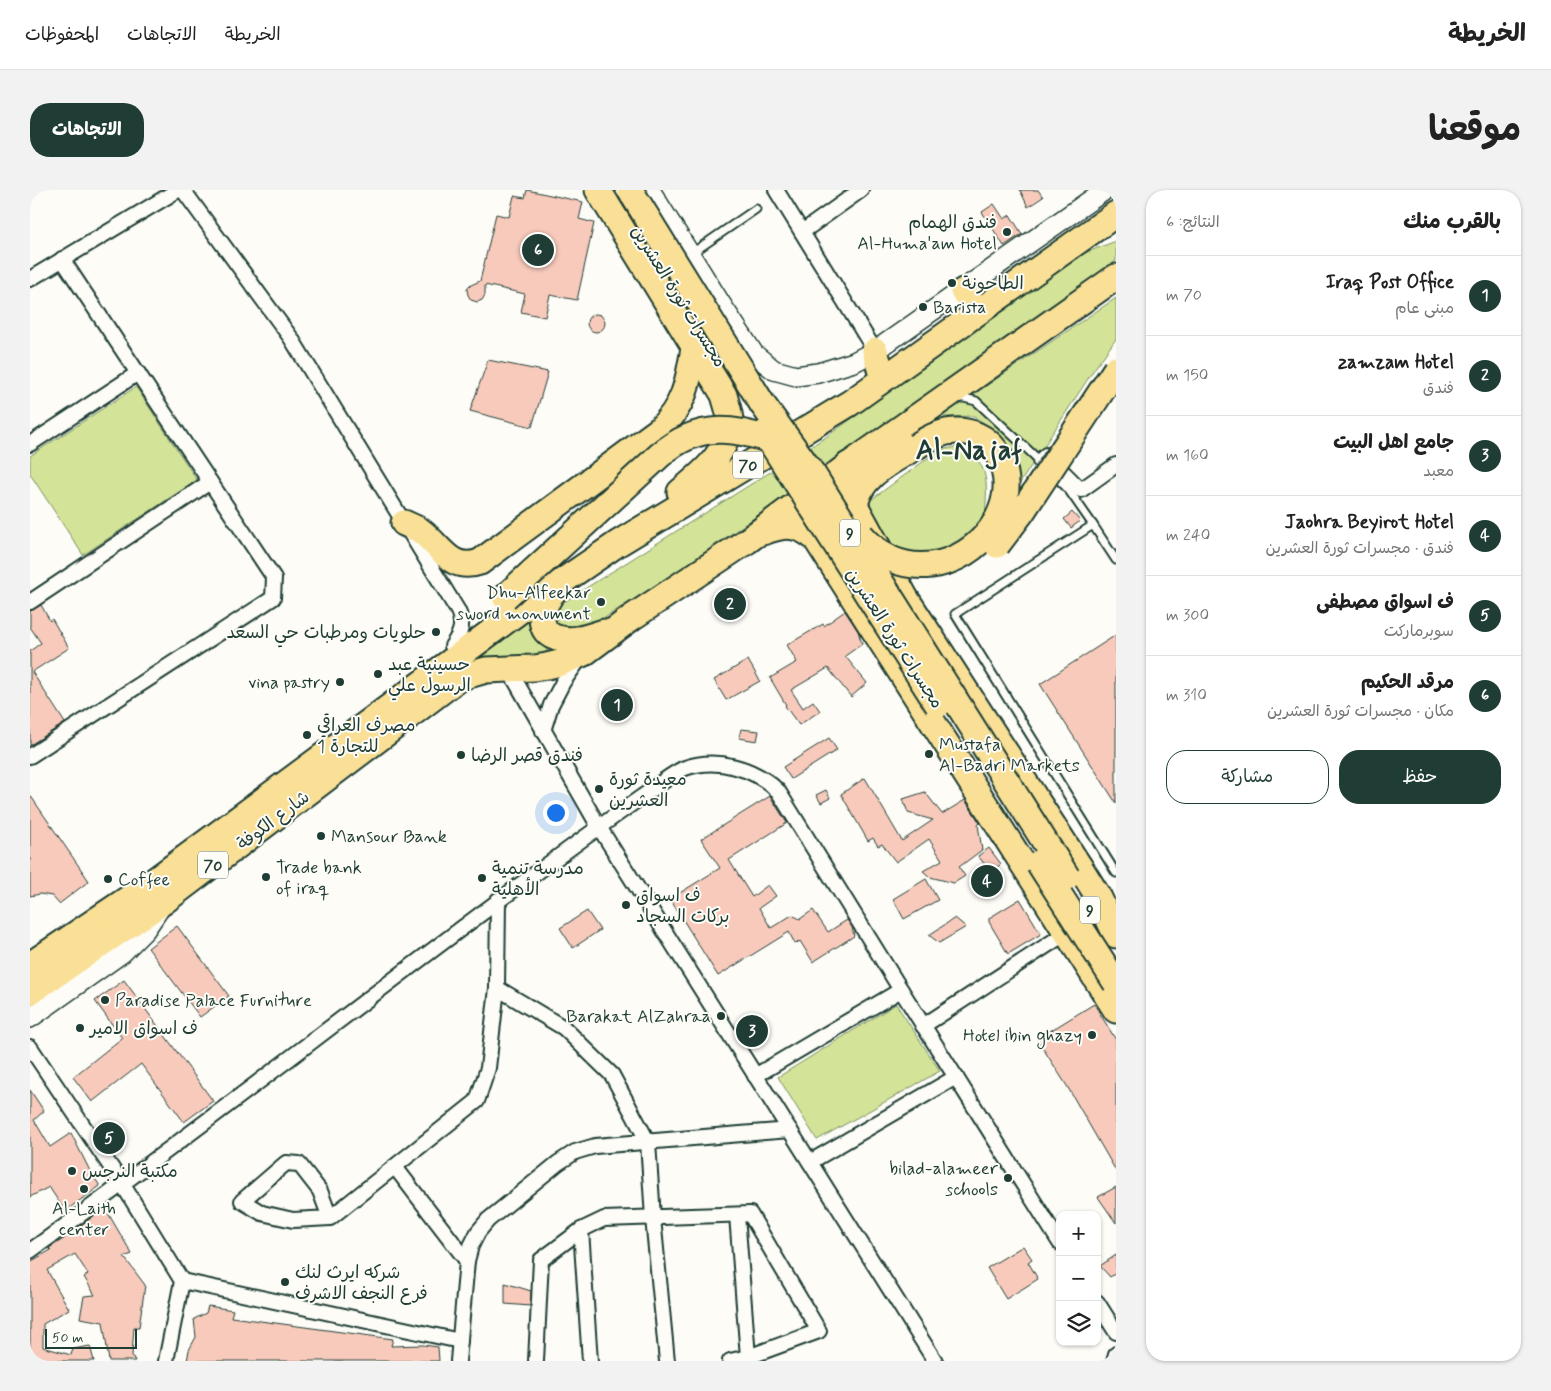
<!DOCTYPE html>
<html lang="ar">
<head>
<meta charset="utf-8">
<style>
  :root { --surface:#fff; --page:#f2f2f2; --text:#222; --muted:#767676; --line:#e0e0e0; --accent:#1f3d34 }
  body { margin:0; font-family:Mynerve,"Playpen Sans Arabic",sans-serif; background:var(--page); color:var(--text); direction:rtl }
  .controls { position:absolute; right:15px; bottom:15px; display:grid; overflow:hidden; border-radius:10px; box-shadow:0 1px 4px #0004 }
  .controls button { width:45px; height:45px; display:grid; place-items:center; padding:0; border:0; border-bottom:1px solid var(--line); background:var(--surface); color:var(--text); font:25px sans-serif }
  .scale { position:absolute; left:15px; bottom:12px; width:92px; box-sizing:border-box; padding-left:5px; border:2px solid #1f3d34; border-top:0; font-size:14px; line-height:18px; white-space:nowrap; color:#1f3d34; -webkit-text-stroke:4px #fdfcf7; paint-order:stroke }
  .you { position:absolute; left:525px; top:622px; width:18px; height:18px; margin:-12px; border:4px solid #fff; border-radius:50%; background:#1a73e8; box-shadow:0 0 0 8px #1a73e833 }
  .badge { display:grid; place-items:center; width:32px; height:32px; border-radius:50%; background:var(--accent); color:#fff; font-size:16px; font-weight:700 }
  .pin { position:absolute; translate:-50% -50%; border:2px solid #fff; box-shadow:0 1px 5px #0006 }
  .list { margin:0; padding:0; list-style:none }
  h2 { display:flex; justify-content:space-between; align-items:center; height:65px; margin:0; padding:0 20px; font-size:21px }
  h2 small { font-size:16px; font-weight:400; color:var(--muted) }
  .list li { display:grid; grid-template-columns:32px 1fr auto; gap:15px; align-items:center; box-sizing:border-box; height:80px; padding:0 20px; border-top:1px solid var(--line) }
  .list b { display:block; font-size:19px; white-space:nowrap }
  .list p { margin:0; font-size:16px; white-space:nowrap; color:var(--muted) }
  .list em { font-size:16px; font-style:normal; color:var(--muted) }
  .actions { display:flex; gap:10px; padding:15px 20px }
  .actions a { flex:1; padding:11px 0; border:1px solid var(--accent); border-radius:20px; text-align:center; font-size:18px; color:var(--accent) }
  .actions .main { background:var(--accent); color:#fff }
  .icon { flex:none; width:28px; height:28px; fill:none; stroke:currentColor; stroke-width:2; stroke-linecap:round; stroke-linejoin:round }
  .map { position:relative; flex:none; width:1086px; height:1171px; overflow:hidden; direction:ltr; border-radius:20px }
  header { display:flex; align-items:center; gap:30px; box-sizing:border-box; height:70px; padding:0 25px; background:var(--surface); border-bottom:1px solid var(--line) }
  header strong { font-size:24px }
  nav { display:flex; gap:28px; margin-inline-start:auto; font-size:18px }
  .intro { display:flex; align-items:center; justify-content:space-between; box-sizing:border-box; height:120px; padding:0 30px }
  h1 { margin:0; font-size:35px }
  .button { padding:12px 22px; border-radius:20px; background:var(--accent); color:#fff; font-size:18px; font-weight:700 }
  main { display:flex; gap:30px; padding:0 30px }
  aside { flex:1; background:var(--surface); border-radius:20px; box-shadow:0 1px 4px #0004 }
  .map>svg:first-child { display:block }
</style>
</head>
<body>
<header>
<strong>الخريطة</strong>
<nav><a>الخريطة</a><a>الاتجاهات</a><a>المحفوظات</a></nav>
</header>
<div class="intro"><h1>موقعنا</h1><a class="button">الاتجاهات</a></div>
<main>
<aside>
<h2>بالقرب منك<small>النتائج: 6</small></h2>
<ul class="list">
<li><span class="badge">1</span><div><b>Iraq Post Office</b><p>مبنى عام</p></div><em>70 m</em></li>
<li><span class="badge">2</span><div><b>zamzam Hotel</b><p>فندق</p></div><em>150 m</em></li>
<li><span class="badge">3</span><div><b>جامع اهل البيت</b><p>معبد</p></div><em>160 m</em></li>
<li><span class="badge">4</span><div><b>Jaohra Beyirot Hotel</b><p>فندق · مجسرات ثورة العشرين</p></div><em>240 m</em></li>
<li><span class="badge">5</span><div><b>ف اسواق مصطفى</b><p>سوبرماركت</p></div><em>300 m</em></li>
<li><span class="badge">6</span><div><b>مرقد الحكيم</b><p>مكان · مجسرات ثورة العشرين</p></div><em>310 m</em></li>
</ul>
<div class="actions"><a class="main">حفظ</a><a>مشاركة</a></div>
</aside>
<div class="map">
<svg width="1086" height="1171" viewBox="0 0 1086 1171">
  <rect width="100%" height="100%" fill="#fdfcf7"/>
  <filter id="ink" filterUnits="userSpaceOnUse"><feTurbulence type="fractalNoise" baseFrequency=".02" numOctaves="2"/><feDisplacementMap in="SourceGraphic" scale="10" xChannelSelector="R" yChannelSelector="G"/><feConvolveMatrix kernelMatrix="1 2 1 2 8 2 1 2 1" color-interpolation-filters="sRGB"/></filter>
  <g filter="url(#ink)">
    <g fill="#d3e397" stroke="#799066">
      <path d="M1086,51V71L960,159L802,274L639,387L563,435L530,438L522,429L521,420L796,247L1052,64Z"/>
      <path d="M1086,108V149L1065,178L990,293L982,259L965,241L944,226L910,227Z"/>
      <path d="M106,197L167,290L53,365L0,284V266Z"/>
      <path d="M926,257C964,270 956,298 955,331L933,354L896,366L867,362L838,312L909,260Z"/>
      <path d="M497,431L519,463L444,473Z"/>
      <path d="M866,814L910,881L787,950L748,887Z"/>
    </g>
    <g fill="#f8cabb" stroke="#1f3d34">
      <path d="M497,0L553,12L549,29L564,33L547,110L520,105L515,127L491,122L495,104L455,95V105L452,110L447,112L441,110L438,105L437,99L441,95L450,91L466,24L479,27L484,6L495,8Z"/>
      <path d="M990,0H1008L1013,7L998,17Z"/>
      <path d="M964,14L974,29L980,25L992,44L974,56L952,22Z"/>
      <circle cx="566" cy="133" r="9"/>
      <path d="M458,170L518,182L502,237L440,221Z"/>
      <path d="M1042,322L1050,331L1041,338L1034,329Z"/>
      <path d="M11,415L20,431L22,429L39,458L2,482L35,533L0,555V461L11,453L0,437V421Z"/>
      <path d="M815,421L828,441L832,454L815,466L837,493L821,507L798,478L761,500L773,518L783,511L790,521L769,535L755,516L756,515L740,488L767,472L757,455L793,434L794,436Z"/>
      <path d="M1086,445V613L1010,494Z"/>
      <path d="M718,470L730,491L696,510L684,490Z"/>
      <path d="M711,539L729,541L727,551L709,548Z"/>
      <path d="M799,548L807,560L761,589L753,577Z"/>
      <path d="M835,588L872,651L903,630L878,623L873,609L895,602L912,624L935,610L950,633L948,635L952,660L929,677L935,686L924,693L900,687L893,681L912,670L899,649L866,672L852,654L848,656L843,648L838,651L811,604Z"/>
      <path d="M796,600L800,608L791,613L786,605Z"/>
      <path d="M0,605L59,691L29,714L22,706L10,704L0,706Z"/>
      <path d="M740,606L757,633L699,670L722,707L738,695L746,706L729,718L741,738L762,725L770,729L783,720L798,742L817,730L822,737L824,746L783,772L770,751L765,754L759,742L688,786L640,709L690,678L671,649Z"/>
      <path d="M959,658L971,674L961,682L948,666Z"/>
      <path d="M896,689L908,710L874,729L863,709Z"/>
      <path d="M990,709L1011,744L978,764L959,732V728Z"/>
      <path d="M557,721L570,740L543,758L530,738Z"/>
      <path d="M925,728L936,737L909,753L899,745Z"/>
      <path d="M147,736L199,806L170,827L118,758Z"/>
      <path d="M94,790L183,911L154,932L111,874L62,912L43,887L92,848L65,811Z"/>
      <path d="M1064,814L1086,850V981L1037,896L1007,849Z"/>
      <path d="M0,900L14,921L4,930L20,957L41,943L60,981L70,996L35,1021L19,997L0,1007Z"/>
      <path d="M1086,997V1033L1068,1007Z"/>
      <path d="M75,1018L102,1064L94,1067L115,1095L109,1137H104L102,1165L105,1171H79L73,1132L50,1128L54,1106L65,1105L54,1087L58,1084L45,1064L17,1080L39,1119L13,1134V1157L41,1165L43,1159L60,1156L64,1171H0V1072L21,1060L19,1058L35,1048L34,1047Z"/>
      <path d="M993,1056L1002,1069L998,1072L1008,1089L976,1109L957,1078Z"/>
      <path d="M1086,1065V1083L1080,1087L1070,1076Z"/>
      <path d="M475,1093L501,1101L500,1116L475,1114Z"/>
      <path d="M178,1116L203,1120L201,1127L363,1149L361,1156L393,1155L408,1157L409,1171H157L159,1160L166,1147L164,1129L176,1123Z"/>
    </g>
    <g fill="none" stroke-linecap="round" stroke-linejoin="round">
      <g stroke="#1f3d34" stroke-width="11">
        <g id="lane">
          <path d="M662,63L726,19"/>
          <path d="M926,208H934L946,211L1011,272"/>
          <path d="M1022,283L1038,299L1063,335"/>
          <path d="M1086,370L1063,335L925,424L1086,683"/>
        </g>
      </g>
      <g stroke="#1f3d34" stroke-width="18">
        <g id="street">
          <path d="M153,0L261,148L428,421C434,435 431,443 422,456"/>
          <path d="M746,0L845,161"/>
          <path d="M772,42L831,0"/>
          <path d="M0,89L148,0"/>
          <path d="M0,254L108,183"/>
          <path d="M1010,271L1016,265L1051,300L1086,275"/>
          <path d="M0,412L180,292"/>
          <path d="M478,478L569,637L905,1171"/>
          <path d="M513,541L521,515L533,492L551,467"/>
          <path d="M0,566L243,408L244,388L32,69"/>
          <path d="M467,798L534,838L582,885L618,952L623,1028L637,1171"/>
          <path d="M893,836L1036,743"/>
          <path d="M0,857L93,995L152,1091L136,1171"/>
          <path d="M725,886L871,800"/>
          <path d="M780,972L926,887"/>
          <path d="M365,977L437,1071"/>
          <path d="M707,1025L718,1167"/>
          <path d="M300,1028L290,1001L269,974L256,973L212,1011L232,1023L263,1030L300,1028L447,911L458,878L467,798L468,710"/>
          <path d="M551,1040L560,1171"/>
          <path d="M0,1061C167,942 328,814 494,692C533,663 573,634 613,606C625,598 642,583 655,578C687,567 725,578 748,601L871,800L1030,1053"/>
          <path d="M152,1091L430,1151"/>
          <path d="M1067,1112L1086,1142"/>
          <path d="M428,1171L437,1071L441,1056L448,1042L458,1030L528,973L545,962L565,956L760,940"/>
          <path d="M506,1171L511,1070L551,1040L574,1029L720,1024L789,1141L718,1167L700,1171"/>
          <path d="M1084,1171L1086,1164"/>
        </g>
      </g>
      <g stroke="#1f3d34" stroke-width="22">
        <g id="secondary">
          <path d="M620,0L691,114L724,164L744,180L766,186L788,183L824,172L845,161L1075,0"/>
          <path d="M0,828L92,763L115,740L130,718"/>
        </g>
      </g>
      <g stroke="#1f3d34" stroke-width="29">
        <g id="highway">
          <path d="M568,0L694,205C696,213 700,223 700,231C701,235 699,239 698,243C691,270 670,285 650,302"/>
          <path d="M933,101L949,121"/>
          <path d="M845,161L853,189"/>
          <path d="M818,275C812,287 816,297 821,308L875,407L1051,679L1069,708L1086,745"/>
          <path d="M825,317C828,286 863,271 887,256"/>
          <path d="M374,333C380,336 387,338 392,342C412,358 421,382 450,372L629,240C655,215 658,193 664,158"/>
          <path d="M733,342C755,334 768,333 786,349L1086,820"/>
          <path d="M527,398C511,413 502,445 532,449C546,452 560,446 574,442"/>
          <path d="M0,775L120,694L492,419L587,354L820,213L1086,24"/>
          <path d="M0,802L133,712L425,491L435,486L456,480L504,478L517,476L530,473L554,463L601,428L717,351L823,272L1086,87"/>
        </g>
      </g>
      <use href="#lane" stroke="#fdfcf7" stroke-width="7"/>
      <use href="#street" stroke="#fdfcf7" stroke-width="14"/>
      <use href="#secondary" stroke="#fdfcf7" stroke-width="19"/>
      <use href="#highway" stroke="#f9e096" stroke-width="25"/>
      <g stroke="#1f3d34" stroke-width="29" stroke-linecap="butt">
        <g id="highway-bridge">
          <path d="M600,0L733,215L782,283L1037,687"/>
          <path d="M735,243L908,515"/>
          <path d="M831,345C850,367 871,378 901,375C949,369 991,318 971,270C964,255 952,245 937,242C918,238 902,245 887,256"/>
          <path d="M967,355L992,322L1086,179"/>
          <path d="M475,407L630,265C668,232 705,236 750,254"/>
          <path d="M1009,673L1086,793"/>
        </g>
      </g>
      <use href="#highway-bridge" stroke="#f9e096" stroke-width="25"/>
    </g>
  </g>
  <g fill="#1f3d34" stroke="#fdfcf7" stroke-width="2">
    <circle cx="977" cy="42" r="5"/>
    <circle cx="922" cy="93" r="5"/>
    <circle cx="893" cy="117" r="5"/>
    <circle cx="571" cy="412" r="5"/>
    <circle cx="406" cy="442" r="5"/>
    <circle cx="348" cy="484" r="5"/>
    <circle cx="310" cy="492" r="5"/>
    <circle cx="277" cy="545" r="5"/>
    <circle cx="899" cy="564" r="5"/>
    <circle cx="431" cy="565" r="5"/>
    <circle cx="569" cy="599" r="5"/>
    <circle cx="291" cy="646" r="5"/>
    <circle cx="236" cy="687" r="5"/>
    <circle cx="452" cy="688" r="5"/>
    <circle cx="78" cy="689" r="5"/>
    <circle cx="596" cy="715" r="5"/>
    <circle cx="75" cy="810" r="5"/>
    <circle cx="691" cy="826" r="5"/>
    <circle cx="50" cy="838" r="5"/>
    <circle cx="1062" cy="845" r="5"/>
    <circle cx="42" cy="981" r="5"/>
    <circle cx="978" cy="988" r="5"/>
    <circle cx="54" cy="999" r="5"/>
    <circle cx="255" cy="1092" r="5"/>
  </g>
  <g text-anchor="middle" stroke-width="4" stroke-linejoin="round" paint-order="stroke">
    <g fill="#fdfcf7" stroke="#62766e" stroke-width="1">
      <rect x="703" y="261.5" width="30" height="27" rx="4"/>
      <rect x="810" y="329.5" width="20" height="27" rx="4"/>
      <rect x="168" y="661.5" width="30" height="27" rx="4"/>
      <rect x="1050" y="706.5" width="20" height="27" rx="4"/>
    </g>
    <g font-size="16" font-weight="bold" fill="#1f3d34">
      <text x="718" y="281">70</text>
      <text x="820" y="349">9</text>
      <text x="183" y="681">70</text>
      <text x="1060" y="726">9</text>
    </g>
    <g font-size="18" fill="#1f3d34" stroke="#fdfcf7" text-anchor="start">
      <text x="967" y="38" text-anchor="end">فندق الهمام<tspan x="967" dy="21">Al-Huma'am Hotel</tspan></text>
      <text x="932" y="99">الطاحونة</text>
      <text x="903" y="123">Barista</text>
      <text x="561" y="408" text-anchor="end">Dhu-Alfeekar<tspan x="561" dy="21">sword monument</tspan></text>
      <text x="396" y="448" text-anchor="end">حلويات ومرطبات حي السعد</text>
      <text x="358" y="480">حسينية عبد<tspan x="358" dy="21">الرسول علي</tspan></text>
      <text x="300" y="498" text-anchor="end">vina pastry</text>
      <text x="287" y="541">مصرف العراقي<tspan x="287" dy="21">للتجارة 1</tspan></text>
      <text x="909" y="560">Mustafa<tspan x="909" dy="21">Al-Badri Markets</tspan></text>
      <text x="441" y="571">فندق قصر الرضا</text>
      <text x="579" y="595">معيدة ثورة<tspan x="579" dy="21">العشرين</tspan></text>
      <text x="301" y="652">Mansour Bank</text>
      <text x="246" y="683">Trade bank<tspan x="246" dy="21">of iraq</tspan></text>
      <text x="462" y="684">مدرسة تنمية<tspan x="462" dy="21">الأهلية</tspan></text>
      <text x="88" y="695">Coffee</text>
      <text x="606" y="711">ف اسواق<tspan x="606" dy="21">بركات السجاد</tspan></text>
      <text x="85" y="816">Paradise Palace Furniture</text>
      <text x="681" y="832" text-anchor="end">Barakat AlZahraa</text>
      <text x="60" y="844">ف اسواق الامير</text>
      <text x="1052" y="851" text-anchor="end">Hotel ibin ghazy</text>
      <text x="968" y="984" text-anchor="end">bilad-alameer<tspan x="968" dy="21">schools</tspan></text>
      <text x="52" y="987">مكتبة النرجس</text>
      <text x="54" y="1024" text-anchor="middle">Al-Laith<tspan x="54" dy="21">center</tspan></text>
      <text x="265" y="1088">شركه ايرث لنك<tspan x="265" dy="21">فرع النجف الاشرف</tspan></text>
    </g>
    <g font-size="18" fill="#1f3d34" stroke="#fdfcf7">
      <text transform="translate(649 106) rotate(58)" y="6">مجسرات ثورة العشرين</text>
      <text transform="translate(865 448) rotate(57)" y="6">مجسرات ثورة العشرين</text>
      <text transform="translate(243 630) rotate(-37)" y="6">شارع الكوفة</text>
    </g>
    <g font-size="28" font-weight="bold" fill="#1f3d34" stroke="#fdfcf7">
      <text x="939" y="269">Al-Najaf</text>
    </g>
  </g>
</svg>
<div class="controls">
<button>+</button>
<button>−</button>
<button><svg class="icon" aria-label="layers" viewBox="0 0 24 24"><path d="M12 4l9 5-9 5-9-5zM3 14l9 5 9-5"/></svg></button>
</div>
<div class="scale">50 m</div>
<div class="you"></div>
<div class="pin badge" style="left:587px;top:515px">1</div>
<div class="pin badge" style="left:700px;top:414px">2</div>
<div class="pin badge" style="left:722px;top:841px">3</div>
<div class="pin badge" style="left:957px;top:691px">4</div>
<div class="pin badge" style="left:79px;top:948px">5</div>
<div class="pin badge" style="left:508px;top:60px">6</div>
</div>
</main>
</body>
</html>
